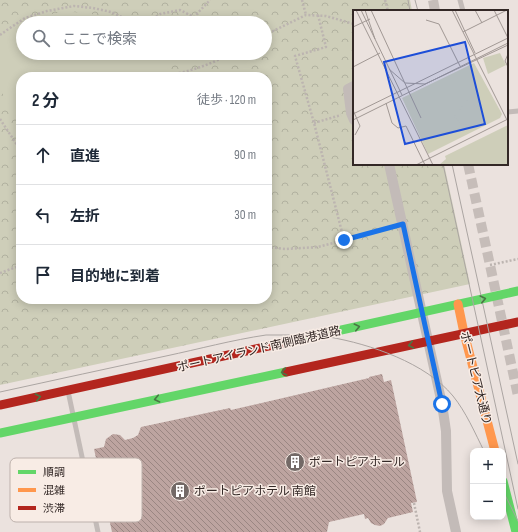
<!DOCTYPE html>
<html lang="ja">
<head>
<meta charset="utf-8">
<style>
  :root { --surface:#fff; --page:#f2f2f3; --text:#1f2937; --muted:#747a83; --line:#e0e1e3 }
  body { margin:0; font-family:"Sofia Sans Condensed","Noto Sans JP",sans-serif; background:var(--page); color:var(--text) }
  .controls { position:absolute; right:12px; bottom:12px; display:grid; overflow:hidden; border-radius:8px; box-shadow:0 2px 10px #0003 }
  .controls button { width:36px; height:36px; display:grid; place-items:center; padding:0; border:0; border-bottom:1px solid var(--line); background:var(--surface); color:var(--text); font:20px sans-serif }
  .stop { position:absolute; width:12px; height:12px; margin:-9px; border:3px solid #1a73e8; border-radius:50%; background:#fff }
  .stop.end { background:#1a73e8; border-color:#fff; box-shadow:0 1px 4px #0008 }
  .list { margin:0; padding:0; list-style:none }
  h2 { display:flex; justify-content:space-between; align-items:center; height:52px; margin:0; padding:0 16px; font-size:17px }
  h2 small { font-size:13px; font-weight:400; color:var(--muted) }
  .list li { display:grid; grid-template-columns:26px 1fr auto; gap:12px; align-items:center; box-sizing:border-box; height:60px; padding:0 16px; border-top:1px solid var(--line) }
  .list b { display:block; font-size:15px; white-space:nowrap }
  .list em { font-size:13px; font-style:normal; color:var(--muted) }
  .icon { flex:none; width:22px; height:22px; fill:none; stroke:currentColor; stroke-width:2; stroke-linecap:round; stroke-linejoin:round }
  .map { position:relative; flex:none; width:518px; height:532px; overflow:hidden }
  .search { position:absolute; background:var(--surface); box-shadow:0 2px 10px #0003; left:16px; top:16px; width:256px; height:44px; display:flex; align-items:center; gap:10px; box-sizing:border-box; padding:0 14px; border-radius:22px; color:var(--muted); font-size:15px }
  .panel { position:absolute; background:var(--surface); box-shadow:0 2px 10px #0003; left:16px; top:72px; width:256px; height:232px; border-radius:16px }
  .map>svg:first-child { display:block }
</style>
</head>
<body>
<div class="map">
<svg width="518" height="532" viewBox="0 0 518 532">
  <defs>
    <pattern id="forest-crowns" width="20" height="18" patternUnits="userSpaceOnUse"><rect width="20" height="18" fill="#ceceb9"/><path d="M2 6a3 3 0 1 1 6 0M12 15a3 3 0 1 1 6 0" fill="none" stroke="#b1b19f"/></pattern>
    <pattern id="building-back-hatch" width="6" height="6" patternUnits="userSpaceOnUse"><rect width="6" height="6" fill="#bda4a0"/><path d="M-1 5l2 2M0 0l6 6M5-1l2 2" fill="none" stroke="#9a8682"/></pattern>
  </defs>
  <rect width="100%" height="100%" fill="#ebe2de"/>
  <path fill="url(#forest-crowns)" fill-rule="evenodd" d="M0,0H410L412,11H354V164H444L470,284L0,385ZM23,23H265V53H23ZM21,77H267V299H21Z"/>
  <g fill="#ceceb9">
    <path d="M63,12C85,12 101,14 121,23H25C37,17 50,14 63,12Z"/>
    <path d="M23,24V53H157L166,65L171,77H21V125L0,89V39L13,29Z"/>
  </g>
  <path fill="url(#building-back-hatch)" d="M382,374L384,382L391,380L417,502L411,503L413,512L388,518L384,524L380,526L375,525L371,523L368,518L365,519L364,514L329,522L327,532H112L94,449L104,447L106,439L113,434L120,435L125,440L133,438L138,435L141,427L230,408L231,410L369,378V377Z"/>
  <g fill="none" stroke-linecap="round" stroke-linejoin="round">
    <g stroke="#c6bdb9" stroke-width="10" stroke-dasharray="10 5" stroke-linecap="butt">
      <path d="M433,0L435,11"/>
      <path d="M468,164L490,265L518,396"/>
    </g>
    <g stroke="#bcb4b0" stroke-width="2.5" stroke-dasharray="2 2" stroke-linecap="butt">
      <path d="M302,0L306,15"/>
      <path d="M385,0L388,11"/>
      <path d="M318,15L326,47L295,56L314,123L344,240"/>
      <path d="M146,23L160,14L180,10L194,17L210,0"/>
      <path d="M0,35L7,30L25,18L47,11L74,6L93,8L111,12L135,23"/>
      <path d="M265,35L306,15L326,16L354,24"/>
      <path d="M180,77L179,73C198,69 215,62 232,53"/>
      <path d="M0,119L21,151"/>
      <path d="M314,123L341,115"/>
      <path d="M267,247L286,249L318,247L393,227"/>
      <path d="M490,265L518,259"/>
      <path d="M0,273L19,266L21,264"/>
      <path d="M414,503L420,532"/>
    </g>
    <g stroke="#c3bbb8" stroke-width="5">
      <path d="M460,0L463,11"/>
      <path d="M507,112L518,111"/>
      <path d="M68,391L98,532"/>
    </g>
    <g stroke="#c3bbb8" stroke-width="10">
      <path d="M354,86L348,89L351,113L354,120"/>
      <path d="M389,164L442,404L446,431L447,491L456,532"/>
    </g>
    <g stroke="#63d668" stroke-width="9">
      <path d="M287,342L518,291"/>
      <path d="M0,433L286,372"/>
      <path d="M503,481L516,532"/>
    </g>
    <path stroke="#ff974d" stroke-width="9" d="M458,304L464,333L495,451"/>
    <g stroke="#b3261e" stroke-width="9">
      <path d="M286,372L518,322"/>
      <path d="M0,405L287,342"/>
    </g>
    <g stroke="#aba5a2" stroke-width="1">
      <path d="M408,0L410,11"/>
      <path d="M415,0L418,11"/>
      <path d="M443,164L518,509"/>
      <path d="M452,164L518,464"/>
      <path d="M0,392C55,380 110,368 166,356C199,349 232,340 266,335C273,335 280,335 287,335C301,335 315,335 329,337C370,344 426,363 453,396C466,412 475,433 484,451"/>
      <path d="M503,491L518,521"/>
    </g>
  </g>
  <defs><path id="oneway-chevron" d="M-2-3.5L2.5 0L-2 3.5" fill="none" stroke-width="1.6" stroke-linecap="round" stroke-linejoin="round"/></defs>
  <g stroke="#497644">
    <use href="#oneway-chevron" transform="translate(483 299) rotate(-13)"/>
    <use href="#oneway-chevron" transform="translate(357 327) rotate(-13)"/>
    <use href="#oneway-chevron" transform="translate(411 345) rotate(168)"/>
    <use href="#oneway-chevron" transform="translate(284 372) rotate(168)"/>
    <use href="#oneway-chevron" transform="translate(38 397) rotate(-13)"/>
    <use href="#oneway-chevron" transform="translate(157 399) rotate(168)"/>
  </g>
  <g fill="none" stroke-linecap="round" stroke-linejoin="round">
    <path stroke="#1a73e8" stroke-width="5" d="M344,240L403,224L442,404"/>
  </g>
  <defs>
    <g id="building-disc" transform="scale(1)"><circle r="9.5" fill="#736966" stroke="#f8ece5"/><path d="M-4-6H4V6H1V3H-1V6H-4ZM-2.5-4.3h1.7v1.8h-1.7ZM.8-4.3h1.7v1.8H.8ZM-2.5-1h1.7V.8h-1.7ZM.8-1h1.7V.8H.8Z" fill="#fff"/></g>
  </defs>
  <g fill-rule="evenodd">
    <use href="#building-disc" x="295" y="462"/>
    <use href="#building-disc" x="180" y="491"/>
  </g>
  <g text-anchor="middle" stroke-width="3" stroke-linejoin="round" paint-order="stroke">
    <g font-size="12" fill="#332826" stroke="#f8ece5">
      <text transform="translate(259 349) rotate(-13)" y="4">ポートアイランド南側臨港道路</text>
      <text transform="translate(476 378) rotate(76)" y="4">ポートピア大通り</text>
    </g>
    <g font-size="12" fill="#332826" stroke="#f8ece5" text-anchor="start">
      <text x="309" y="466">ポートピアホール</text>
      <text x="194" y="495">ポートピアホテル 南館</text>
    </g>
  </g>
  <g transform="translate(353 10)">
    <rect width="155" height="155" fill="#ebe2de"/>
    <path d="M147,43L153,55L135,64L130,48ZM121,53L149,104L147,108L75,144L49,88ZM155,115V155H86L93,149L92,146Z" fill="#ceceb9"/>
    <path d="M115,89L132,105L127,112L119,116L109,114L101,107Z" fill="#ceceb9"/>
    <path fill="none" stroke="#a19894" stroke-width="1" d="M3,0L80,155M8,0L49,85M12,0L22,29M18,0L68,108M99,0L154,110M102,0L122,43M122,0L129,13M73,10L86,14L107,56M0,17L17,9M110,22L154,0M155,44L152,51L155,57M0,57L27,43M36,59L52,73L72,74L155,35M33,93L39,113L45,118L53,116L72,155M0,100L7,116L2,125M0,104L155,28L141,0M0,110L155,33M63,155L155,109"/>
    <path fill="#1d4ed8" fill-opacity="0.15" stroke="#1d4ed8" stroke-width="2" d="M112,32L132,114L52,134L31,52Z"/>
    <rect width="155" height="155" fill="none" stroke="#332826" stroke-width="2"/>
  </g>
  <rect x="10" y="458" width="132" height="64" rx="6" fill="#f8ece5" stroke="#bdb1ac" stroke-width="1"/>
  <rect x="18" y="470" width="18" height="4" fill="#63d668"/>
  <rect x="18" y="488" width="18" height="4" fill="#ff974d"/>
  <rect x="18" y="506" width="18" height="4" fill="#b3261e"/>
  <g font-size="11" fill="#332826">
    <text x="43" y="476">順調</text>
    <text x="43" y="494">混雑</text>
    <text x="43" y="512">渋滞</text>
  </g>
</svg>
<div class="controls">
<button>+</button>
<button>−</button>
</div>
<div class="stop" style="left:442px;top:404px"></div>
<div class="stop end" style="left:344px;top:240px"></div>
<div class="search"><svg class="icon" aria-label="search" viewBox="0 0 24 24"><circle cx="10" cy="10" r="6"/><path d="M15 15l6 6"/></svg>ここで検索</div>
<section class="panel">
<h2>2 分<small>徒歩 · 120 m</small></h2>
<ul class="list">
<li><svg class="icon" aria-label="ahead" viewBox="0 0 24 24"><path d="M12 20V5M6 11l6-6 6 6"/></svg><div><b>直進</b></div><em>90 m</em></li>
<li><svg class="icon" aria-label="left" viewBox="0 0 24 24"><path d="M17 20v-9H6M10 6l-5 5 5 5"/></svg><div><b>左折</b></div><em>30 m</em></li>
<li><svg class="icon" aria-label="arrive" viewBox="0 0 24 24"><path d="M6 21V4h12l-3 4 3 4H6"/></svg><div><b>目的地に到着</b></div></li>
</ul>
</section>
</div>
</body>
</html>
